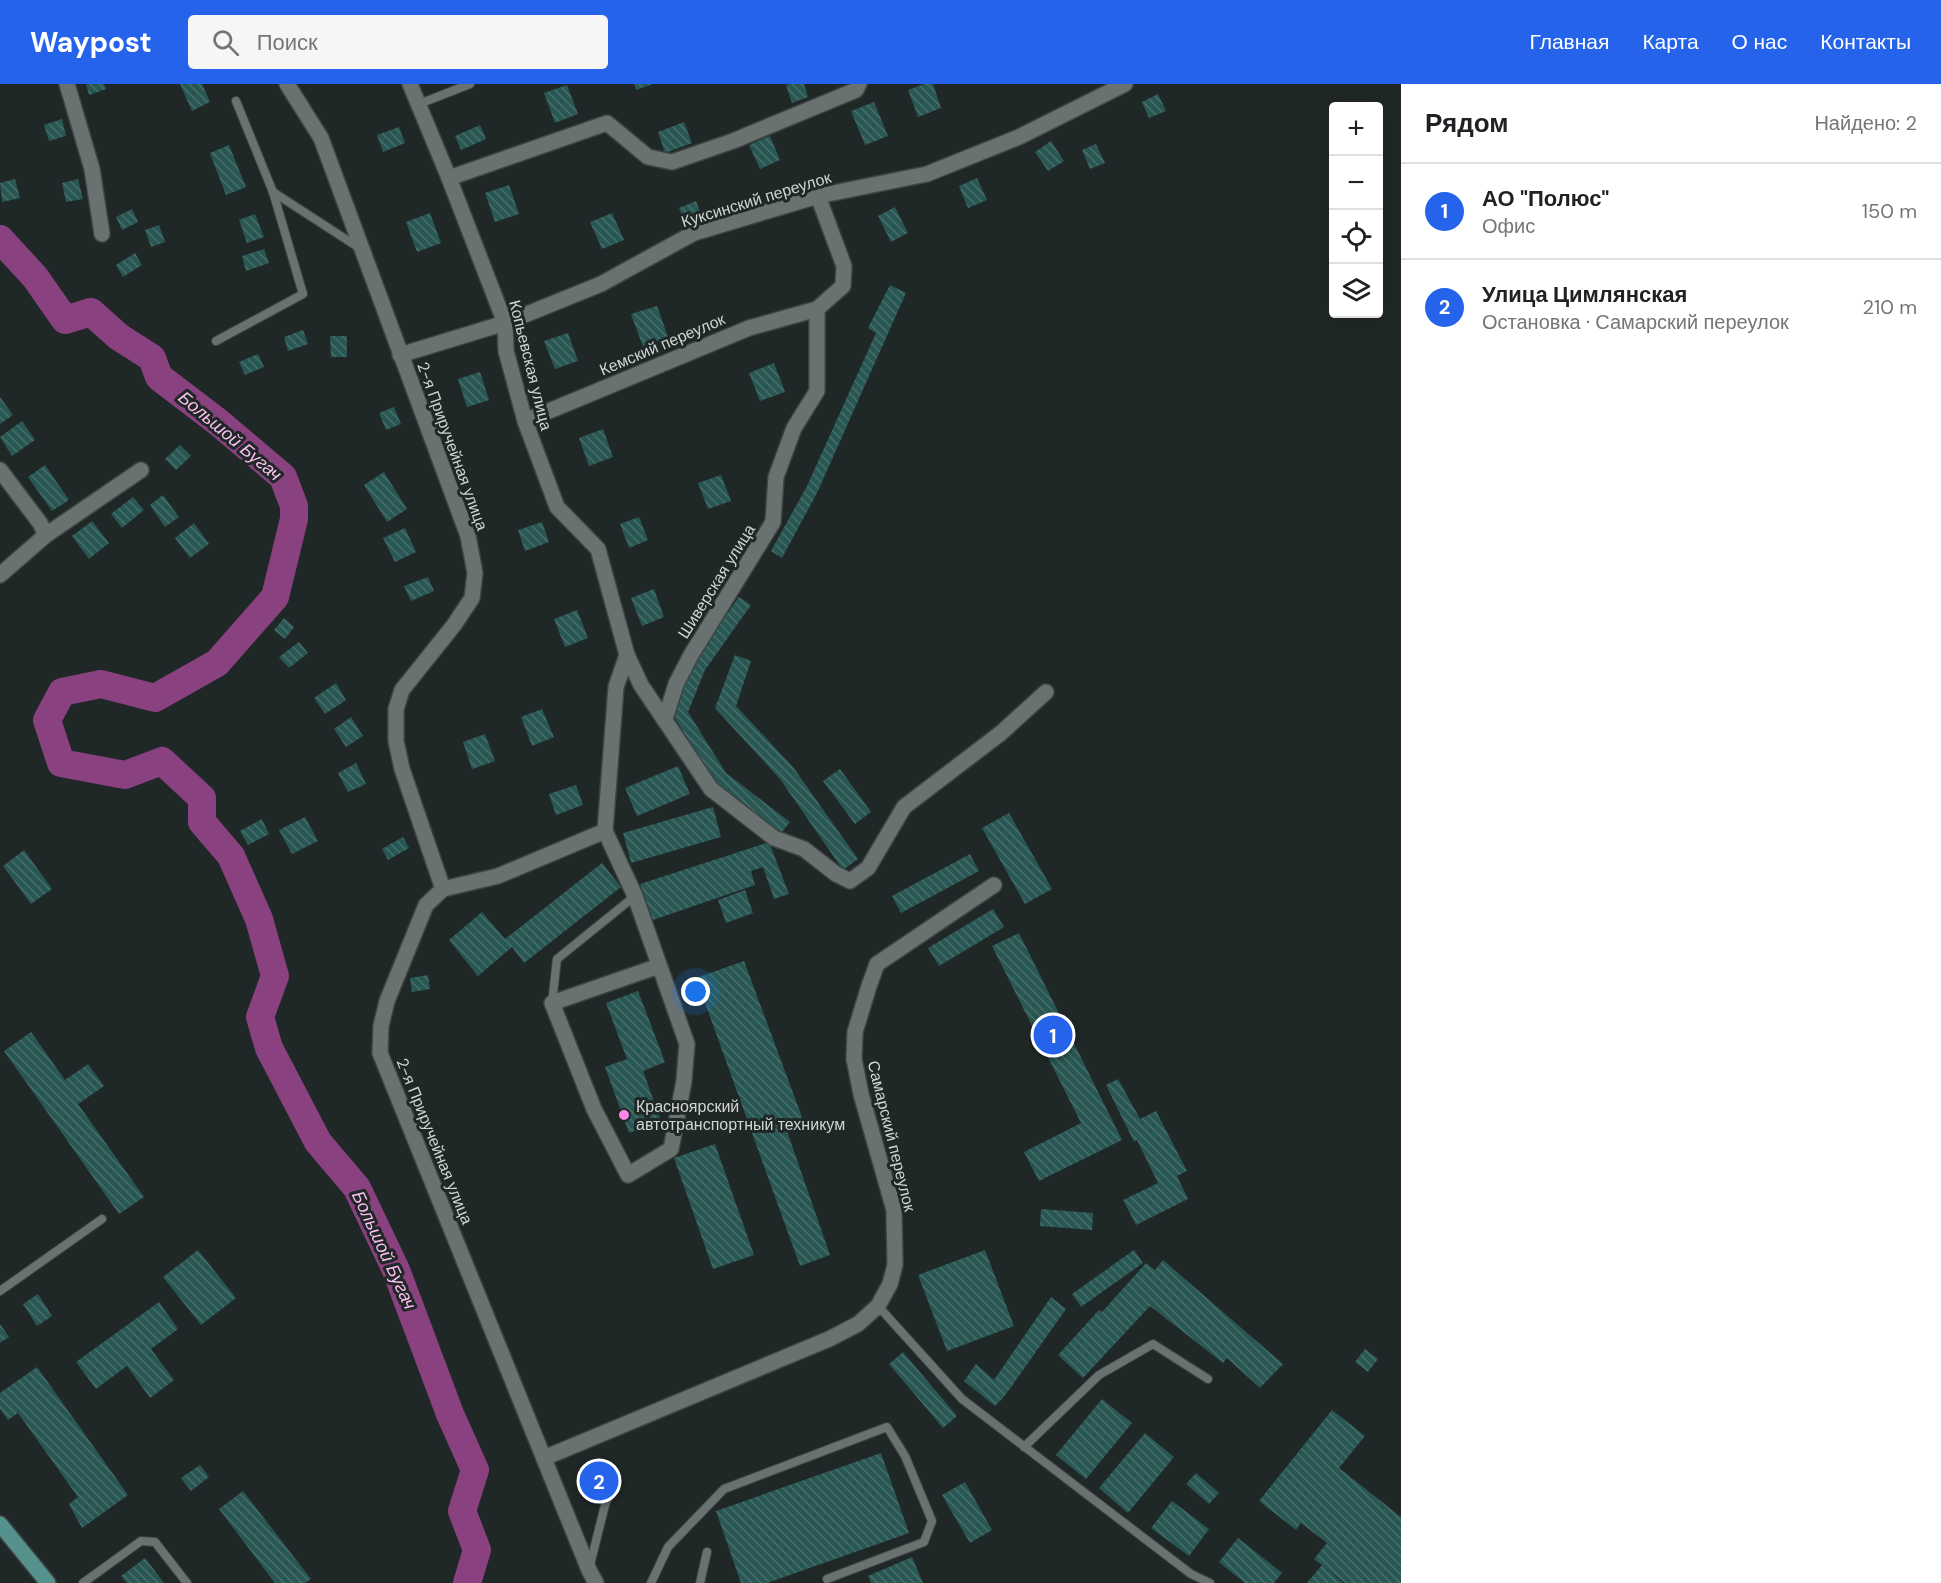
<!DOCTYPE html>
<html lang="ru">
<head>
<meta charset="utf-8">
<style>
  :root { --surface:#fff; --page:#f6f6f6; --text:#202124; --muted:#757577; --line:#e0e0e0; --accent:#2563eb }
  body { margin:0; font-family:"DM Sans",sans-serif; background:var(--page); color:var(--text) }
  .controls { position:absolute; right:18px; top:18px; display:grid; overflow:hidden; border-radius:6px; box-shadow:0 3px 15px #0003 }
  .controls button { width:54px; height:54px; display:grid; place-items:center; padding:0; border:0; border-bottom:2px solid var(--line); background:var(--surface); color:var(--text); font:30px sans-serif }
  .you { position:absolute; left:696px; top:908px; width:21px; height:21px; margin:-15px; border:4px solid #fff; border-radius:50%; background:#1a73e8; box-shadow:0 0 0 9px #1a73e833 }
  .badge { display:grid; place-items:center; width:39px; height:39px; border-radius:50%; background:var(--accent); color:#fff; font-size:20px; font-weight:700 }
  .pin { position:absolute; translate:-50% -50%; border:3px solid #fff; box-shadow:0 2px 6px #0006 }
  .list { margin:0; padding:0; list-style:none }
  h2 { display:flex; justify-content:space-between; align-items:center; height:78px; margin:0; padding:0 24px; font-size:26px }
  h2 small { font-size:20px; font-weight:400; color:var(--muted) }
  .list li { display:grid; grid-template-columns:39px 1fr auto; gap:18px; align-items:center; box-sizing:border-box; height:96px; padding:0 24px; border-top:2px solid var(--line) }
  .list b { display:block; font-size:22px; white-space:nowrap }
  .list p { margin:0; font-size:20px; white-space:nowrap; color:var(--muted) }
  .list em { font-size:20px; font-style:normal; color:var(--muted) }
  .icon { flex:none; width:33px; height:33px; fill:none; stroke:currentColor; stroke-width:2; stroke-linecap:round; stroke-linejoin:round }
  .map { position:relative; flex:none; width:1401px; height:1499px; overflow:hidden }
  header { display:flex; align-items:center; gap:36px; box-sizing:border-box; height:84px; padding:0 30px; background:var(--accent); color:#fff }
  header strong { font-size:28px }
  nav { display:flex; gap:33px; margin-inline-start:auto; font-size:21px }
  .search { width:420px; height:54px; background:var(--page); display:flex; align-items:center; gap:15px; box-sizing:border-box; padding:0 21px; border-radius:6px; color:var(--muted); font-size:22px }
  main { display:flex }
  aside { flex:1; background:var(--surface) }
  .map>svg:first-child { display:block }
</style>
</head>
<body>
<header>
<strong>Waypost</strong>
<div class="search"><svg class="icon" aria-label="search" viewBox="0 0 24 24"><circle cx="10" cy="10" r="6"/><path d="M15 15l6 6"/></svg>Поиск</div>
<nav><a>Главная</a><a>Карта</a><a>О нас</a><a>Контакты</a></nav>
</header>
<main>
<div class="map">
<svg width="1401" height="1499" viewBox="0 0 1401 1499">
  <defs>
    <pattern id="building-back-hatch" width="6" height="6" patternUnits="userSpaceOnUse" patternTransform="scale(1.5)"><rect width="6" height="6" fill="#295753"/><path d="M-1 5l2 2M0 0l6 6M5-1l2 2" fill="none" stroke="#476e6b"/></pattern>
  </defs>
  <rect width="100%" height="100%" fill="#202827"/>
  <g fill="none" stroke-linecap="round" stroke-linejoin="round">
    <path stroke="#8a417f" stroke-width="28" d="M0,155L35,193L65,236L91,228L119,253L152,274L159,293L218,338L283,393L294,422V435L275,513L217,579L155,614L101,600L62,608L47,636L61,679L125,691L162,677L202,714V738L231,772L259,835L275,892L260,933L269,964L318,1058L357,1104L396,1186L450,1330L475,1386L462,1427L477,1466L467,1499"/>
  </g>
  <g fill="url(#building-back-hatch)">
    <path d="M86,0H104L106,5L89,11Z"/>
    <path d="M180,0H202L210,18L192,27Z"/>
    <path d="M634,0H653L636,6Z"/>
    <path d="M790,0H804L808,13L792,19L786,1Z"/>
    <path d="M924,0H933L941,24L918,33L908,6Z"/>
    <path d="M567,1L578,30L555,39L544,9Z"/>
    <path d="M1158,10L1166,27L1149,34L1142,18Z"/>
    <path d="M874,18L888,52L865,61L851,27Z"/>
    <path d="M62,35L66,52L49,57L44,41Z"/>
    <path d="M684,38L692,59L665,69L658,48Z"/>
    <path d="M480,41L486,55L461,66L455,52Z"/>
    <path d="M399,43L405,59L383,68L377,51Z"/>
    <path d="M770,52L780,76L760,85L749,61Z"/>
    <path d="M1051,57L1064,77L1048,87L1035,68Z"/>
    <path d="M1096,60L1105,79L1090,85L1082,66Z"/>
    <path d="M229,61L246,103L226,111L210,69Z"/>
    <path d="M977,94L987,116L968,124L959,102Z"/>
    <path d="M15,95L20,114L2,118L0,99Z"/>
    <path d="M78,95L83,115L66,118L62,99Z"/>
    <path d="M509,101L519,130L495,138L485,109Z"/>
    <path d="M696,117L702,132L685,139L679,124Z"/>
    <path d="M895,123L908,149L891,158L878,132Z"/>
    <path d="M132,125L138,138L122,146L116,133Z"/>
    <path d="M430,129L441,159L417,168L406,138Z"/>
    <path d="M612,129L624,156L602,165L590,138Z"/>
    <path d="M255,130L264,153L247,159L239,136Z"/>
    <path d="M159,141L165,158L151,163L145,146Z"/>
    <path d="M264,165L269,179L246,187L242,172Z"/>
    <path d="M135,169L142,181L123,193L116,181Z"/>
    <path d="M890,201L906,209L817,409L782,474L771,467L807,402L876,249L868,244Z"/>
    <path d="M657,222L668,253L643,263L631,230Z"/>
    <path d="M303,246L308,260L288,267L284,253Z"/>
    <path d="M568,249L578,277L555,285L544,257Z"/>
    <path d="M330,252H347V273H331Z"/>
    <path d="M258,270L264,283L245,291L239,278Z"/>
    <path d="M774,279L785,308L760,317L749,289Z"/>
    <path d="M480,288L489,316L467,323L458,295Z"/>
    <path d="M0,313L13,331L0,340Z"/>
    <path d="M394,323L401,340L386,346L379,329Z"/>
    <path d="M22,337L35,356L12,372L0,353Z"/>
    <path d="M603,345L613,373L589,382L579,354Z"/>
    <path d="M180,361L191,372L176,386L165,375Z"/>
    <path d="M45,381L69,416L52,427L28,393Z"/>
    <path d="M384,388L407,425L387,438L364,401Z"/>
    <path d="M721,391L731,417L708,425L698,399Z"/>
    <path d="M163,411L179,433L165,443L150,421Z"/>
    <path d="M133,413L144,426L122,444L111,430Z"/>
    <path d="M639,433L648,456L629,464L620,440Z"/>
    <path d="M92,437L109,459L89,475L72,452Z"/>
    <path d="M542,438L549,458L525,467L518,446Z"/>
    <path d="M194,439L209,460L190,474L175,454Z"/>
    <path d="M405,444L416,468L395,478L383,454Z"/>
    <path d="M428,493L434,507L411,517L404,502Z"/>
    <path d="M654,505L664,533L642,542L631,514Z"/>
    <path d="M739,513L751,521L705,586L688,628L726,689L790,738L781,749L715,700L672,629L692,579Z"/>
    <path d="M577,526L588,554L565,563L554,535Z"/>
    <path d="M284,534L294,543L285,555L274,546Z"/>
    <path d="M299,558L308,569L289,584L279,573Z"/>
    <path d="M735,571L751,577L736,622L793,683L858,775L843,786L780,695L715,624Z"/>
    <path d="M336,599L346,616L325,630L314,614Z"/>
    <path d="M542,625L554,653L532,662L521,633Z"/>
    <path d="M351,633L363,652L346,663L334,645Z"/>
    <path d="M485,650L495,677L472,685L463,658Z"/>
    <path d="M356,679L366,700L348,708L338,689Z"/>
    <path d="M678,682L690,710L637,732L625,704Z"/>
    <path d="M840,685L871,728L855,740L823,697Z"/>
    <path d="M576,701L583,721L556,731L549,710Z"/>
    <path d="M713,723L721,753L631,779L623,749Z"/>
    <path d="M1009,729L1052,805L1025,820L982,744Z"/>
    <path d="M305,733L318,757L292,770L279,746Z"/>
    <path d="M262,735L269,750L248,761L240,747Z"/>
    <path d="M403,753L409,764L388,776L382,765Z"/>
    <path d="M769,758L789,810L774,815L763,783L751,787L755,801L653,836L640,800Z"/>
    <path d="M24,766L52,805L31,820L3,782Z"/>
    <path d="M970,770L979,787L901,829L892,812Z"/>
    <path d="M602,779L621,803L524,879L512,863L478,892L449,856L482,828L505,855Z"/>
    <path d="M745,806L753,829L726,839L718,816Z"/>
    <path d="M993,825L1004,843L939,882L928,864Z"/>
    <path d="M1019,849L1122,1056L1039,1097L1024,1068L1081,1039L992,862Z"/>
    <path d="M744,877L805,1041L787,1047L830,1171L800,1182L696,894Z"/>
    <path d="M428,891L430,905L412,908L410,894Z"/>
    <path d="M638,907L665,978L643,987L661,1037L629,1049L605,983L627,975L606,919Z"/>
    <path d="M31,948L65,996L88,980L104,1002L78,1020L144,1113L119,1130L4,967Z"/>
    <path d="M1118,995L1140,1035L1156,1027L1187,1087L1177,1092L1188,1115L1136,1141L1123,1116L1158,1099L1137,1056L1134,1058L1106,1001Z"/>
    <path d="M715,1060L754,1171L713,1185L674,1074Z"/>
    <path d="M1041,1125L1093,1129L1092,1146L1040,1142Z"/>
    <path d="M198,1166L236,1214L201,1241L163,1193Z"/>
    <path d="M985,1166L1014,1242L947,1267L918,1191Z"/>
    <path d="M1134,1166L1143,1179L1081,1223L1072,1210Z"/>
    <path d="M1163,1176L1283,1280L1260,1304L1227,1274L1223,1279L1150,1222L1083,1294L1058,1271L1099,1226L1102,1228L1146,1179L1155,1186Z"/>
    <path d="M38,1210L52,1232L37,1242L23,1220Z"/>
    <path d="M1051,1213L1066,1225L1004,1313L995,1322L964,1297L976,1280L994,1296Z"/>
    <path d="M159,1218L178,1245L151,1265L174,1296L150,1314L127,1282L96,1305L76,1278Z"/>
    <path d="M0,1240L9,1253L0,1259Z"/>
    <path d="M1365,1265L1378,1275L1368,1288L1355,1278Z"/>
    <path d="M903,1268L957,1332L943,1344L889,1280Z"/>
    <path d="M37,1283L128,1411L82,1444L69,1420L78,1413L18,1329L8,1336L0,1325V1309Z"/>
    <path d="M1102,1315L1132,1339L1086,1395L1056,1371Z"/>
    <path d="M1332,1326L1365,1352L1339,1384L1401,1433V1499H1345L1314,1475L1327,1459L1301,1439L1296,1446L1259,1417Z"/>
    <path d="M1145,1349L1174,1373L1128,1429L1099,1404Z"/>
    <path d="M881,1369L909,1449L767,1499H741L716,1427Z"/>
    <path d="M200,1381L209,1393L191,1407L181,1394Z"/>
    <path d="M1196,1389L1219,1409L1209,1420L1186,1400Z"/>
    <path d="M965,1398L992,1446L970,1459L942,1411Z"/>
    <path d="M243,1407L311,1495L305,1499H275L219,1425Z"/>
    <path d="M1172,1417L1209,1445L1189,1472L1151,1444Z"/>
    <path d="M1238,1454L1282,1489L1274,1499H1245L1219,1478Z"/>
    <path d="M912,1473L923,1499H871L868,1492Z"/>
    <path d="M145,1474L164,1499H127L121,1492Z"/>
    <path d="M1322,1481L1343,1499H1307Z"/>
  </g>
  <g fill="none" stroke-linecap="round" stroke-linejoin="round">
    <g stroke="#3d4443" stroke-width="10">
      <g id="lane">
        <path d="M419,20L470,0"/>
        <path d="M273,108L361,165"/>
        <path d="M216,257L303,210L273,108L236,17"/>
        <path d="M552,919L557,875L635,812"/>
        <path d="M0,1207L102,1135"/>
        <path d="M878,1222L962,1315L1191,1490L1210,1499"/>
        <path d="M1024,1363L1099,1291L1153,1260L1208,1295"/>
        <path d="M590,1481L605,1421L611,1407"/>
        <path d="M83,1499L141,1457L155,1458L187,1499"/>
        <path d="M651,1499L668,1463L724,1405L887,1343L905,1372L932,1437L924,1458L827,1495"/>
        <path d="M700,1499L707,1468"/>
      </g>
    </g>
    <g stroke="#3d4443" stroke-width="18">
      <g id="street">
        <path d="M67,0L92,85L102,150"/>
        <path d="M287,0L321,54L468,452L475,489L472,514L454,541L402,606L396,625V657L402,685L443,805L426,821L387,917L381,942L380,969L589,1486L596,1499"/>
        <path d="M410,0L449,94L505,239L506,267L525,337L557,423L598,465L627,571L616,603L605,747L498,792L443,805"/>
        <path d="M449,94L607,39L648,73L672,78L733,57L856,6L859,0"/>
        <path d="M400,271L505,239L601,200L694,149L818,112L927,90L1019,53L1125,0"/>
        <path d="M525,337L749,244L817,225"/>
        <path d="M0,386L40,439L46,451L0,491"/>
        <path d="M46,451L141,386"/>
        <path d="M627,571L641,601L711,705L774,754L804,765L836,790L850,797L868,784L904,723L1001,649L1046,608"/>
        <path d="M665,635L676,600L691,571L773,438L776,393L794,344L817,307V225L843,202L844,182L818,112"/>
        <path d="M605,747L635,812L687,960L684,997L671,1065L628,1091L594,1025L552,919L659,882"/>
        <path d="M544,1374L829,1255L858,1240L878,1222L890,1200L895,1181L894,1126L861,1010L854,975L855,948L869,902L877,880L994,801"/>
      </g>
    </g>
    <g stroke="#3d4443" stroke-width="18">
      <path id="primary" d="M0,1440L48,1499"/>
    </g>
    <use href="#lane" stroke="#6a7271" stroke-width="8"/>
    <use href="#street" stroke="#6a7271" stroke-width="15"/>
    <use href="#primary" stroke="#55928d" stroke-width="15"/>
  </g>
  <circle fill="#fa87e8" stroke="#202827" stroke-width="2" cx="624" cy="1031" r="6"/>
  <g text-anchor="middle" stroke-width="6" stroke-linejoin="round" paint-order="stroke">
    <g font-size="16" fill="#d0d5d4" stroke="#202827">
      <text transform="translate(756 115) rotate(-17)" y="6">Куксинский переулок</text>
      <text transform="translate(662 260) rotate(-23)" y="6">Кемский переулок</text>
      <text transform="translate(531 281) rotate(76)" y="6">Копьевская улица</text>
      <text transform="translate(453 362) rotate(70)" y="6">2-я Приручейная улица</text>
      <text transform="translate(716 497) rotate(-58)" y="6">Шиверская улица</text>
      <text transform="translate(892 1052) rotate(76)" y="6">Самарский переулок</text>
      <text transform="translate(435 1057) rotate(68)" y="6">2-я Приручейная улица</text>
    </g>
    <g font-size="16" fill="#d0d5d4" stroke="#202827" text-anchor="start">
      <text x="636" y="1028">Красноярский<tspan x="636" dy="18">автотранспортный техникум</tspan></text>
    </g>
    <g font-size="18" font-style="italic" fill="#fcbff0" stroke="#202827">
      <text transform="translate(230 352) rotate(40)" y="6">Большой Бугач</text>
      <text transform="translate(384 1166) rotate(65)" y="6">Большой Бугач</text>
    </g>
  </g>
</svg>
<div class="controls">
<button>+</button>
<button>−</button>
<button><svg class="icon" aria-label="locate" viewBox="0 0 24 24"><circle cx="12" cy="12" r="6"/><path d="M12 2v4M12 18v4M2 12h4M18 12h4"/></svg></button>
<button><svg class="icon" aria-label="layers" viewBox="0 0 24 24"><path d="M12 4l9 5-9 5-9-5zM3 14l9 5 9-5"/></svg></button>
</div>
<div class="you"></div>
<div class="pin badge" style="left:1053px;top:951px">1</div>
<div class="pin badge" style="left:599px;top:1397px">2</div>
</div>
<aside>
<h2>Рядом<small>Найдено: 2</small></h2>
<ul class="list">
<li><span class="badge">1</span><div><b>АО &quot;Полюс&quot;</b><p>Офис</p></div><em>150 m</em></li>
<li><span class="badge">2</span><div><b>Улица Цимлянская</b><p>Остановка · Самарский переулок</p></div><em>210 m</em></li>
</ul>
</aside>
</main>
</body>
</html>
